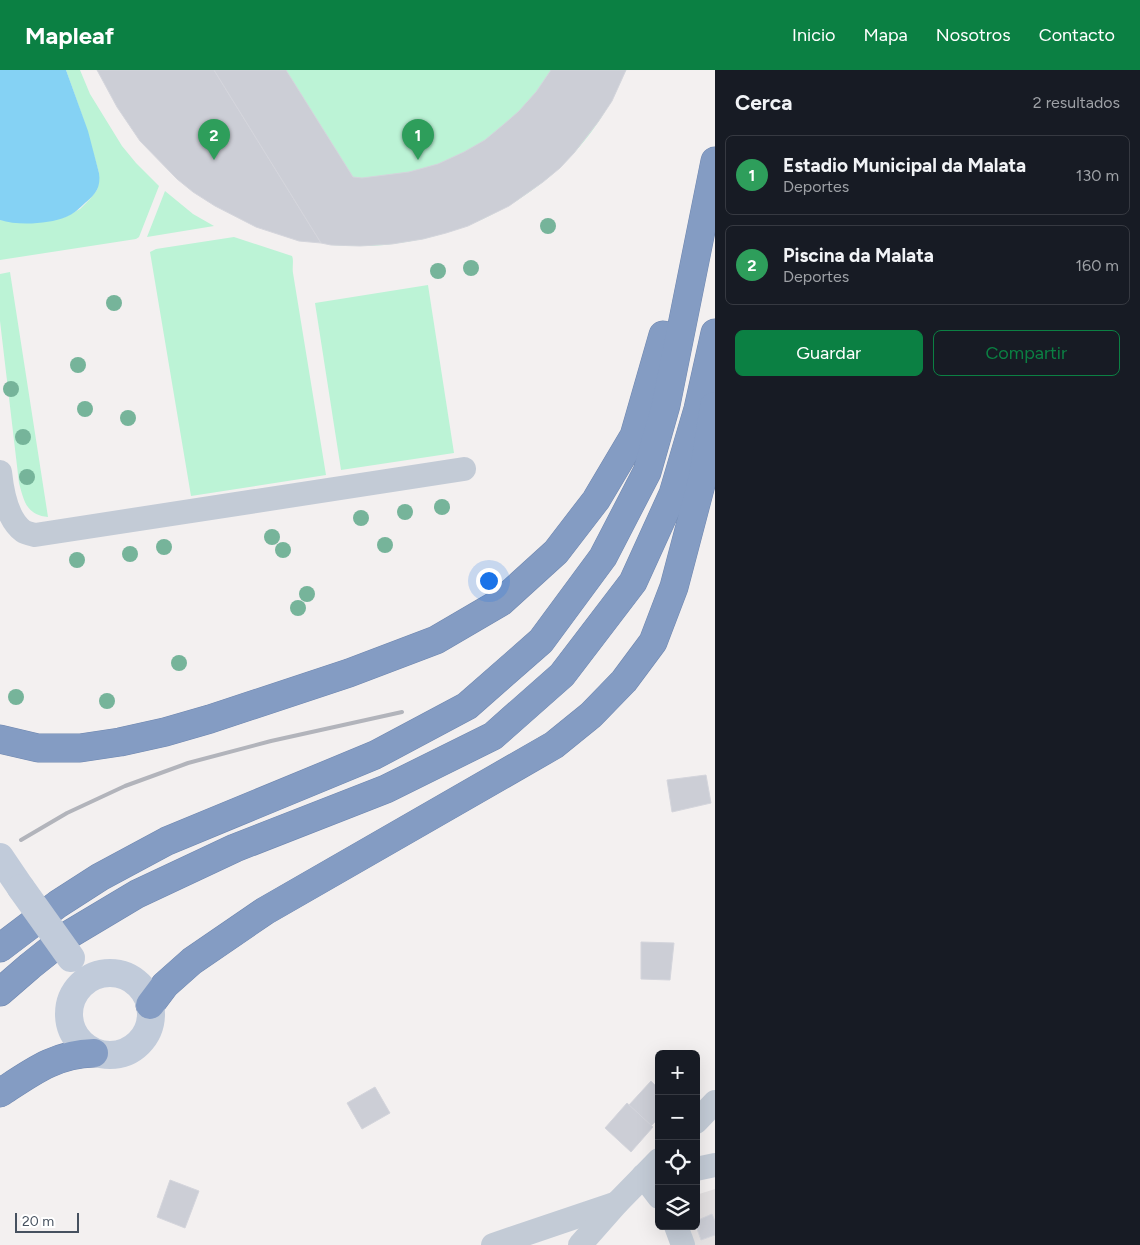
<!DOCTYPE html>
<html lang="es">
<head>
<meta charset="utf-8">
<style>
  :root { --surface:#171b24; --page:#20242c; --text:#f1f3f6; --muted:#9ea1a6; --line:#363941; --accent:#0b8043 }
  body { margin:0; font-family:Figtree,sans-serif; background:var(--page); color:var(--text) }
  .controls { position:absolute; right:15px; bottom:15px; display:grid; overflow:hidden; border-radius:8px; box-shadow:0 5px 20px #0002 }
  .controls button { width:45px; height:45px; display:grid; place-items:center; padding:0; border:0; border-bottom:1px solid var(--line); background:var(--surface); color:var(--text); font:25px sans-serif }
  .scale { position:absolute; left:15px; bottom:12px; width:64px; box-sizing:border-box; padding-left:5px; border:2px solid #46515f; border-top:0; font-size:14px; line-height:18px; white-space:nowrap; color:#46515f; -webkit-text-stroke:4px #fff; paint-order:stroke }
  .you { position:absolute; left:488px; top:510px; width:18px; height:18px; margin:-12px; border:4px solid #fff; border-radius:50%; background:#1a73e8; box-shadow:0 0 0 8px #1a73e833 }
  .badge { display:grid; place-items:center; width:32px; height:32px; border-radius:50%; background:var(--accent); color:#fff; font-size:16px; font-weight:700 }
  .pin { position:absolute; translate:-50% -41px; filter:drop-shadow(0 1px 2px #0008) }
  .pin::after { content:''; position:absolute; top:26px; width:18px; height:15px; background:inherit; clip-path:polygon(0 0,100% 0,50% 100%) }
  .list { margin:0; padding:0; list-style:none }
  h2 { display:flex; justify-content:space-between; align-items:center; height:65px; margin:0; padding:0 20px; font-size:21px }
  h2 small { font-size:16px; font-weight:400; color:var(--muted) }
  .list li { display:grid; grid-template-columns:32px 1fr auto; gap:15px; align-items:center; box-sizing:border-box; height:80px; margin:0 10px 10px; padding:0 10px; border:1px solid var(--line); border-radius:8px }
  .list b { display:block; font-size:19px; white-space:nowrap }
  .list p { margin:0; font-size:16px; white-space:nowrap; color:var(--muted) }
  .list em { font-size:16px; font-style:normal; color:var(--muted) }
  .actions { display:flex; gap:10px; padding:15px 20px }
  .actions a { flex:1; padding:11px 0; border:1px solid var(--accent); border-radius:8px; text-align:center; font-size:18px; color:var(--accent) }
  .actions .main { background:var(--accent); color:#fff }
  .icon { flex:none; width:28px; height:28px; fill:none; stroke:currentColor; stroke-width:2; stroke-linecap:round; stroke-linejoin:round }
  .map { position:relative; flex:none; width:715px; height:1175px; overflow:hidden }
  header { display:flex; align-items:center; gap:30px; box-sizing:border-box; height:70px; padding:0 25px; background:var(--accent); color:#fff }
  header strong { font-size:24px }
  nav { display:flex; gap:28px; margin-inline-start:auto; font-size:18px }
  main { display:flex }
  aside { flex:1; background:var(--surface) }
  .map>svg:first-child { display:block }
</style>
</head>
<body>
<header>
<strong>Mapleaf</strong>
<nav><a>Inicio</a><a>Mapa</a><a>Nosotros</a><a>Contacto</a></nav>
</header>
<main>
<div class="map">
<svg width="715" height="1175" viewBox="0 0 715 1175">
  <rect width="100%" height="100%" fill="#f3f0f0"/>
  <path fill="#e4e1e2" d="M715,1119V1175H690L683,1156H696V1125Z"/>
  <g fill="#bcf3d6">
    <path d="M66,0H80L90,24L122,76L136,93L159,116L139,167L136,169L0,190V150L26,153L47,151L65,147L80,139L90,129L97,120L99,103L84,51Z"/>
    <path d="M214,0H626C621,10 617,21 611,31C567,112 483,164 392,174C372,177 351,176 331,175Z"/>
    <path d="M165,121L193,144L214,156L147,167Z"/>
    <path d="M234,167L292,186C294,190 292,198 293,203L326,405L191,426L150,182L156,179Z"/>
    <path d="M10,202L48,447C27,445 24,432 19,413L0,251V204Z"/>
    <path d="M428,215L454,383L341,400L315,233Z"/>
  </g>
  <path fill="#85d2f4" d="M0,0H66L88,61L99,103C101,117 96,124 85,133C79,139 73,144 66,147C49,154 18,156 0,150Z"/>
  <g fill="#ccced6" stroke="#d4d5dc">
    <path d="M97,0H214L321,173L299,171L256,157L215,136L193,122L177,109L140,71L117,37Z"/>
    <path d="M214,0H286L353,107L362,108L409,102L438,94L464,82L485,70L503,55L519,41L536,22L551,0H626L612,31L598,52L574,83L560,98L543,112L509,136L468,156L446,163L423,169L392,174L360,176L331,175L321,173Z"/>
    <path d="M706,705L711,733L672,742L667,710Z"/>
    <path d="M641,872L674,873L670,910L641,909Z"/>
    <path d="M651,1011L659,1019V1048L651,1056L629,1035Z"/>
    <path d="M375,1017L390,1043L362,1059L347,1033Z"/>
    <path d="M627,1033L653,1057L631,1082L605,1058Z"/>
    <path d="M170,1110L199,1121L185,1158L157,1147Z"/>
    <path d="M712,1144L715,1151V1165L701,1170L696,1156V1151Z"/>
  </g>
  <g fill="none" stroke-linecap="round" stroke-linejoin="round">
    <g stroke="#6f87af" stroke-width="29">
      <g id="highway">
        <path d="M0,669L38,678H80L120,672L165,662L210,649L349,603L436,570L501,532L556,482L596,430L634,366L663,265"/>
        <path d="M0,878L58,834L100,807L167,771L375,685L467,636L541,571L603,487L647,402L666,335L715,91"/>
        <path d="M0,922L30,896L70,864L137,824L235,778L386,719L493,666L562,605L633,512L673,424L698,339L715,263"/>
        <path d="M150,935L165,915L192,891L265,841L554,675L591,645L624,611L653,572L674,517L703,407L714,336"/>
        <path d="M0,1023C32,1002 55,984 94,983"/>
      </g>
    </g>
    <g stroke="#c3cbd6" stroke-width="24">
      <path d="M0,402C2,421 7,449 23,461C26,463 31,464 35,465L464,399"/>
      <path d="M696,1052L715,1032"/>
      <path d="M696,1099L715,1095"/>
      <path d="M659,1104L643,1106L659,1127"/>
      <path d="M676,1156L683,1175"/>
      <path d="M493,1175L617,1133"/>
      <path d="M580,1175L617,1133L659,1090"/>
    </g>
    <g stroke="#c1cbda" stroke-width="28">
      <path d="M0,787L21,818"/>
      <circle cx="110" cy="944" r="41"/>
    </g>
    <use href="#highway" stroke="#849cc3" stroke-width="28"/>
    <path stroke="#b2b4bb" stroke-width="4" d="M21,770L67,743L125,716L188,693L271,671L402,642"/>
    <path stroke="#c1cbda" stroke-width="28" d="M21,818L71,888"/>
  </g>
  <g fill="#76b49a">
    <circle cx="548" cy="156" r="8"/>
    <circle cx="471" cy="198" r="8"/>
    <circle cx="438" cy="201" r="8"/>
    <circle cx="114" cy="233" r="8"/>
    <circle cx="78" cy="295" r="8"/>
    <circle cx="11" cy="319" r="8"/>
    <circle cx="85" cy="339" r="8"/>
    <circle cx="128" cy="348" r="8"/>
    <circle cx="23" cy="367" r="8"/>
    <circle cx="27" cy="407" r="8"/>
    <circle cx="442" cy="437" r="8"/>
    <circle cx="405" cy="442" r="8"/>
    <circle cx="361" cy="448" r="8"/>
    <circle cx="272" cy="467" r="8"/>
    <circle cx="385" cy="475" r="8"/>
    <circle cx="164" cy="477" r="8"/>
    <circle cx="283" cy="480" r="8"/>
    <circle cx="130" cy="484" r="8"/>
    <circle cx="77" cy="490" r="8"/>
    <circle cx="307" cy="524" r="8"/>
    <circle cx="298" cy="538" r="8"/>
    <circle cx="179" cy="593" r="8"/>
    <circle cx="16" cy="627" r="8"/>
    <circle cx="107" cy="631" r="8"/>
  </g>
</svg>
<div class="controls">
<button>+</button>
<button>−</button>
<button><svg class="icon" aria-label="locate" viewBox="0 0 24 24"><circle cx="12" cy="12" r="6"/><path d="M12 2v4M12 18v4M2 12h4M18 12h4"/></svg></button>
<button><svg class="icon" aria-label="layers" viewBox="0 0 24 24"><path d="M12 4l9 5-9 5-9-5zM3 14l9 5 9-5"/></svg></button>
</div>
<div class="scale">20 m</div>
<div class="you"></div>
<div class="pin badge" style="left:418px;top:90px;background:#2e9e5b">1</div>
<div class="pin badge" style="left:214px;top:90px;background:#2e9e5b">2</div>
</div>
<aside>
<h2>Cerca<small>2 resultados</small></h2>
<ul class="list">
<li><span class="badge" style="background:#2e9e5b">1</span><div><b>Estadio Municipal da Malata</b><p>Deportes</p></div><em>130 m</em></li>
<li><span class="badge" style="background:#2e9e5b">2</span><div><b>Piscina da Malata</b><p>Deportes</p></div><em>160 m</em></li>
</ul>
<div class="actions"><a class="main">Guardar</a><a>Compartir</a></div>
</aside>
</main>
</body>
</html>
